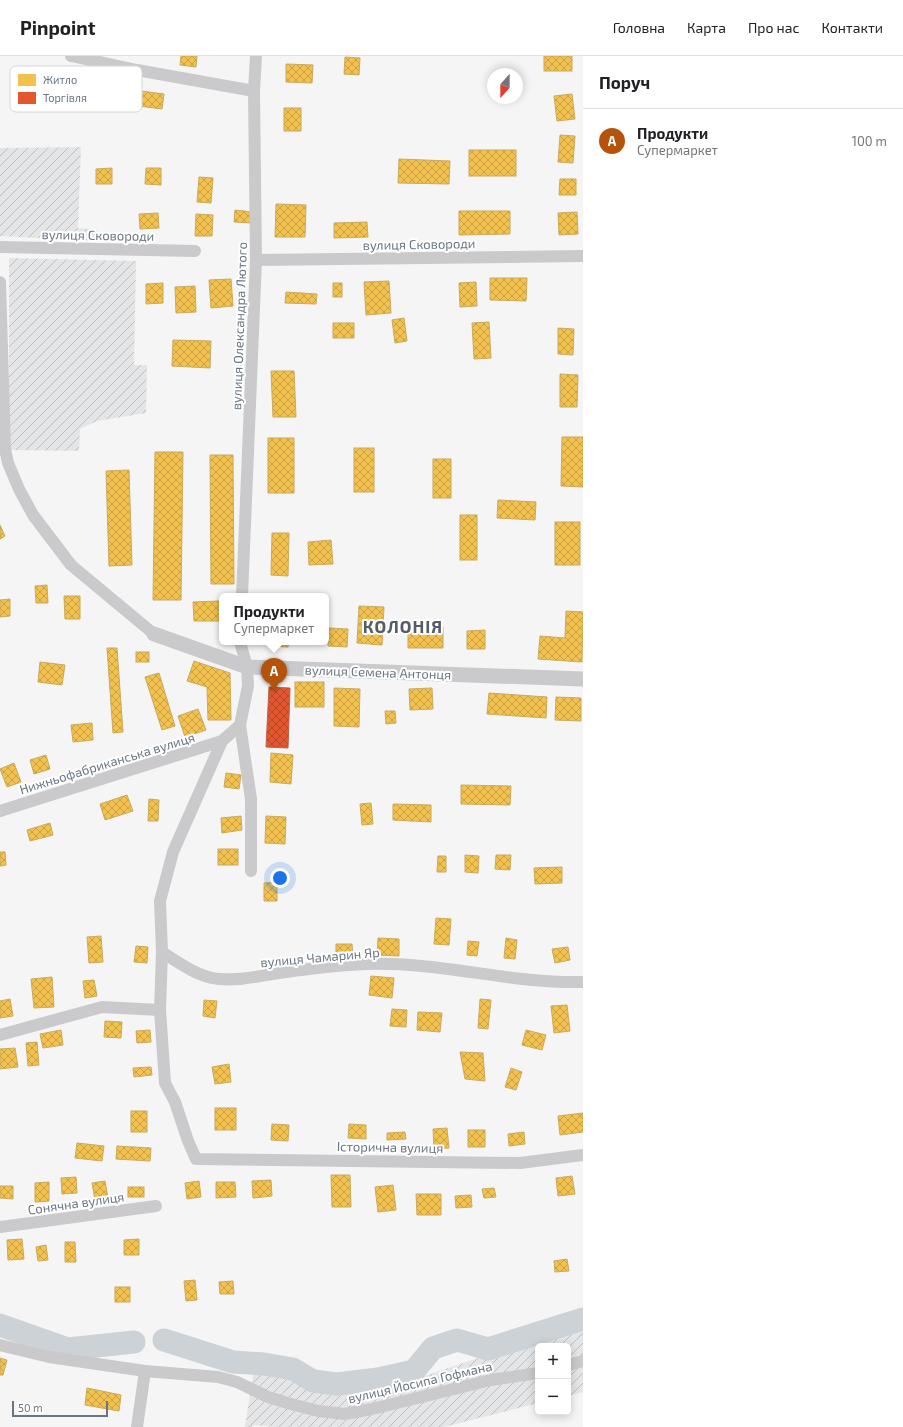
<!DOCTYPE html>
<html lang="uk">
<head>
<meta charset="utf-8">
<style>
  :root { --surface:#fff; --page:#f6f6f6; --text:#202124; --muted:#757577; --line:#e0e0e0; --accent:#b45309 }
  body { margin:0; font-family:"Exo 2",sans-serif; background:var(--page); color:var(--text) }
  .controls { position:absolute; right:12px; bottom:12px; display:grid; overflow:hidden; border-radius:6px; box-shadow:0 2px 10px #0003 }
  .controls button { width:36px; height:36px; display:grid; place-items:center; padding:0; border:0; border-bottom:1px solid var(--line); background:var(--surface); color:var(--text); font:20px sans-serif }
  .compass { position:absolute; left:487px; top:12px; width:36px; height:36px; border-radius:50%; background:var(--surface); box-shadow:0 2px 10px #0003; rotate:201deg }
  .scale { position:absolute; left:12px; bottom:10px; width:96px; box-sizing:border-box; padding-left:4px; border:2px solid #687582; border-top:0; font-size:11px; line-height:14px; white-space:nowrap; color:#687582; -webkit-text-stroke:3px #fff; paint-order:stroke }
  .you { position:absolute; left:280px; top:822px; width:14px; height:14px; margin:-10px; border:3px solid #fff; border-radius:50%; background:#1a73e8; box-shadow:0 0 0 6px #1a73e833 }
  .badge { display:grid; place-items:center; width:26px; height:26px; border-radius:50%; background:var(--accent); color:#fff; font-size:13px; font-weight:700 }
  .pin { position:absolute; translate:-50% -33px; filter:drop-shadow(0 1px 2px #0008) }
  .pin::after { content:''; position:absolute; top:21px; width:14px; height:12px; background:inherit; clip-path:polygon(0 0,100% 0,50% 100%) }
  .popup { position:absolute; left:219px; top:537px; width:110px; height:52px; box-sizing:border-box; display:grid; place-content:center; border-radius:6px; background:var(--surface); filter:drop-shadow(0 1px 3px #0005); font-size:13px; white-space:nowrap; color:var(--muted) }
  .popup b { font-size:15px; color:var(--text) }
  .popup::after { content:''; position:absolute; left:50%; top:100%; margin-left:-8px; border:8px solid transparent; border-top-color:var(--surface) }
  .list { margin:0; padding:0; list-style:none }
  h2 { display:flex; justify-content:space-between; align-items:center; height:52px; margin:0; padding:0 16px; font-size:17px }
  h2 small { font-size:13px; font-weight:400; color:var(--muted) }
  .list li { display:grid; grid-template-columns:26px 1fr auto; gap:12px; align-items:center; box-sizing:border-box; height:64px; padding:0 16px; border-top:1px solid var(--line) }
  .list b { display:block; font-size:15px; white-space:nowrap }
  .list p { margin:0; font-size:13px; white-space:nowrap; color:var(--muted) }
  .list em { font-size:13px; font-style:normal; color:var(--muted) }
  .map { position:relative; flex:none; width:583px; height:1371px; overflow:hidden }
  header { display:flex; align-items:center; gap:24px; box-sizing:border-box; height:56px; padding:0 20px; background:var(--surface); border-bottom:1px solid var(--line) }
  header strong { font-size:19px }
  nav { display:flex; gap:22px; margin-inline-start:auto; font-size:14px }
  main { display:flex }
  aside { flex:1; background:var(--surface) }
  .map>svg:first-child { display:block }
</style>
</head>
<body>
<header>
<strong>Pinpoint</strong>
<nav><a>Головна</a><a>Карта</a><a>Про нас</a><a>Контакти</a></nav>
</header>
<main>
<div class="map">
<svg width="583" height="1371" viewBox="0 0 583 1371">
  <defs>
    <pattern id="industrial-furrows" width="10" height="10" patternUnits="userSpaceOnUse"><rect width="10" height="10" fill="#e4e5e6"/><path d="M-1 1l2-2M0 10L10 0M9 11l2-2" fill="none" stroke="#bdbec0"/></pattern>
    <pattern id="homes-cross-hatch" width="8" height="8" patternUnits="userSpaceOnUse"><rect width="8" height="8" fill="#f2c14e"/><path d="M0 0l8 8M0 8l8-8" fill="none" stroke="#c8a146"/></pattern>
    <pattern id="shops-cross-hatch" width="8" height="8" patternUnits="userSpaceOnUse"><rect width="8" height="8" fill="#e4572e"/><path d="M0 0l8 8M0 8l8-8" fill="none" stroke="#b34a2c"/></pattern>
  </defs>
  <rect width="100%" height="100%" fill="#f5f5f5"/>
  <g fill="url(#industrial-furrows)">
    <path d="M81,91L78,172L98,174V185L0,180V92Z"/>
    <path d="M9,202L136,205L134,309H147L146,357L97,365L80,373L79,395L9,394Z"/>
    <path d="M583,1273V1336L568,1340V1290H538V1347L444,1371H275L254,1369L253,1371H245L254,1313L336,1334L392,1326L413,1324L490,1298Z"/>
  </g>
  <g fill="url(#homes-cross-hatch)" stroke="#c9aa5e">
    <path d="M181,0H197L196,11L180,9Z"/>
    <rect x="544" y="0" width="28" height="15"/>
    <path d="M345,1L360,2L359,19L344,18Z"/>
    <path d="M286,8L313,9L312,27L286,26Z"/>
    <path d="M72,25L103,30L99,49L69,44Z"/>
    <path d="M141,35L164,38L162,53L139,50Z"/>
    <path d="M572,38L575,63L557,65L554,40Z"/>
    <rect x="284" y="52" width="17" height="23"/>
    <path d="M560,79L575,80L573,107L558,106Z"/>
    <rect x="469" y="94" width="47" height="26"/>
    <path d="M399,103L450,105L449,128L398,127Z"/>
    <path d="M112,112V128H96V113Z"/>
    <path d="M146,112H161V129L145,128Z"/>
    <path d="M199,121L213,122L211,147L197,146Z"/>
    <path d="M560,123H576V139H559Z"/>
    <path d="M276,148L306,149L305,181H275Z"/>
    <path d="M235,154L252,156L251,167L234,166Z"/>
    <path d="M459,155H510V178L459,179Z"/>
    <path d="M577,156L578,178L559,179L558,157Z"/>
    <path d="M158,157L159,172L140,173L139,158Z"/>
    <path d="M196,158L213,159L212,180H195Z"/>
    <path d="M367,166L368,181L334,182V167Z"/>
    <path d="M490,222H527L526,245L490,244Z"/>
    <path d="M231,223L233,250L211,252L209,224Z"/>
    <path d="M389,225L391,257L366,259L364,226Z"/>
    <path d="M476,226L477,250L460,251L459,227Z"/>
    <path d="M163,227V247L146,248V228Z"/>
    <rect x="333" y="227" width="9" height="14"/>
    <path d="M195,230L196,256L176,257L175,231Z"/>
    <path d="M286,236L317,238L316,248L285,247Z"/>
    <path d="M404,262L407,285L395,287L392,264Z"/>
    <path d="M489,266L491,302L474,303L472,267Z"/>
    <rect x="333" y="267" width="21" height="15"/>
    <path d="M558,272L574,273L573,299L558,298Z"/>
    <path d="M173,284L211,285L210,312L172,310Z"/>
    <path d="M271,315H294L296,361H273Z"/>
    <path d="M560,318L578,319L577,351H560Z"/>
    <path d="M562,381H583V431L561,430Z"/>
    <rect x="268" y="382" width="26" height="55"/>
    <rect x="354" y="392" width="20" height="44"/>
    <path d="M155,396H183L181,544H153Z"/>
    <path d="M210,399H233L234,528H211Z"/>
    <rect x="433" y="403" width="18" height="39"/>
    <path d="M129,414L132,509L109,510L106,415Z"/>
    <path d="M498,444L536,446L535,464L497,462Z"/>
    <rect x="460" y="459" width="17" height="45"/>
    <rect x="555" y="466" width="25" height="43"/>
    <path d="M0,469L5,480L0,483Z"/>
    <path d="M272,477H289L288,520L271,519Z"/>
    <path d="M331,484L333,508L309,509L308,486Z"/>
    <path d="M47,529L48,547H36L35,530Z"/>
    <path d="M64,540H80V563H65Z"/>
    <path d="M10,543V560L0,561V544Z"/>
    <path d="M219,545L220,565H194L193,546Z"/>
    <path d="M359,550L384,551L382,589L357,587Z"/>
    <path d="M566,555L583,556L582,606L538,603L540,580L565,582Z"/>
    <path d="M408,570L443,571V592H408Z"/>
    <path d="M329,572L348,573L347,591L328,590Z"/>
    <path d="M485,574V593H467V575Z"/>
    <path d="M272,586H289L288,591L272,590Z"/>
    <path d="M107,592H117L123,676L113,677Z"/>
    <rect x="136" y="596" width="13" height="10"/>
    <path d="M194,605L230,617L231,664H208L207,631L187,625Z"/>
    <path d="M40,606L65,609L62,629L38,626Z"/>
    <path d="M159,617L175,670L162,674L145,621Z"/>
    <rect x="295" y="626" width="29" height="25"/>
    <path d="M334,632L360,633L359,671L334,670Z"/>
    <path d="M432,632L433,653L410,654L409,633Z"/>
    <path d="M489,637L547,641L546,662L487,658Z"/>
    <path d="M556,641L581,642V665L555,664Z"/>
    <path d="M198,653L206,674L185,681L178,660Z"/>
    <path d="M385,655H395L396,667L386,668Z"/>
    <path d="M92,667L93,684L73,686L71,669Z"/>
    <path d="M271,697L293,699L291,728L270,726Z"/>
    <path d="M46,699L50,713L34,718L30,704Z"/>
    <path d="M14,707L21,726L7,731L0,713Z"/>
    <path d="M226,717L241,719L239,733L224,731Z"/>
    <path d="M461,729L511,730L510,749L461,748Z"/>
    <path d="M127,739L133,755L105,764L100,748Z"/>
    <path d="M149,743L159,744L158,765H148Z"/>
    <path d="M371,747L373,768L362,769L360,748Z"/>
    <path d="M393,748L431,749V766L393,764Z"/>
    <path d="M241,760L242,774L222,777L221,762Z"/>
    <path d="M266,760L286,761L285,788L265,787Z"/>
    <path d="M50,767L53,779L30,785L27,774Z"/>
    <rect x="218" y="793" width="20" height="16"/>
    <path d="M0,796H5L6,809L0,810Z"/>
    <path d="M465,799L479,800L478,817L465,816Z"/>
    <path d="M496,799H511L510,814L495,813Z"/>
    <path d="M438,800H446V816H437Z"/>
    <path d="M562,811V827L535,828L534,812Z"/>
    <path d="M277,826V845H264V827Z"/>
    <path d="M436,862L451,863L449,889L434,888Z"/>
    <path d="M101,880L103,906L89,907L87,881Z"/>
    <path d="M378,882L399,883V900L377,899Z"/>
    <path d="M506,882L517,884L515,903L504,902Z"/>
    <path d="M468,885L479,886L477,900L467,899Z"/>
    <path d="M336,888H352L353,900H336Z"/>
    <path d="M136,890L148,891L147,907L134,906Z"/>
    <path d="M568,891L570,904L555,907L552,893Z"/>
    <path d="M371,920L394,922L392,942L369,939Z"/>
    <path d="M52,921L54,951L34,952L31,923Z"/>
    <path d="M94,924L97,940L85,942L83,925Z"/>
    <path d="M10,943L13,960L0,962V945Z"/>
    <path d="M480,943L491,944L488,973L478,972Z"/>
    <path d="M204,944L217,945L215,962L203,960Z"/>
    <path d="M567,949L570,975L554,977L551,950Z"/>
    <path d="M392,953L407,954L406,971L390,970Z"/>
    <path d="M418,956L442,957L440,976L417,974Z"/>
    <path d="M105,965L122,966L121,982L104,981Z"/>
    <path d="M61,974L63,989L43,992L40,978Z"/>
    <path d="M150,974L151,986L137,987L136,975Z"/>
    <path d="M526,974L546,979L542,994L522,989Z"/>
    <path d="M37,986L39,1009L28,1010L26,987Z"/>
    <path d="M15,992L18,1011L0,1013V993Z"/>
    <path d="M460,996L483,997L485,1025L465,1023Z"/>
    <path d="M229,1008L231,1026L215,1028L212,1011Z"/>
    <path d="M151,1011L152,1019L134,1021L133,1012Z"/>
    <path d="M511,1012L522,1016L516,1034L505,1031Z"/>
    <rect x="215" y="1052" width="21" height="22"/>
    <rect x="131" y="1055" width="16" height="21"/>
    <path d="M583,1057V1076L560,1079L558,1060Z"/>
    <path d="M272,1068L289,1069L288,1085L271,1084Z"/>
    <path d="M349,1068L366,1069V1083L348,1082Z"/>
    <path d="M447,1072L449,1092L434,1093L433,1073Z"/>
    <rect x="468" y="1074" width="17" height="17"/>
    <path d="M405,1076L406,1083L387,1084V1077Z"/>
    <path d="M524,1076L525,1088L509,1090L508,1078Z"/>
    <path d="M77,1087L104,1090L102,1105L75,1102Z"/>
    <path d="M117,1090L151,1092L150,1105L116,1103Z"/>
    <path d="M331,1119H350L351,1151H332Z"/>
    <path d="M572,1120L575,1138L558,1140L556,1122Z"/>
    <path d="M76,1121L77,1137L62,1138L61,1122Z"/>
    <path d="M271,1124L272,1140L253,1142L252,1125Z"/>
    <path d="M105,1125L108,1142L95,1144L92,1127Z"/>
    <path d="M199,1125L201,1141L187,1143L185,1127Z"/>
    <path d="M49,1126V1145L35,1146V1127Z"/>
    <path d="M216,1126H235L236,1141L216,1142Z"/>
    <path d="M393,1129L396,1154L378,1156L375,1131Z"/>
    <path d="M0,1130H13V1143L0,1142Z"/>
    <rect x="128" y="1131" width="16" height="10"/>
    <path d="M494,1132L496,1141L484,1142L482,1133Z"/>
    <path d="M416,1138H441V1159H417Z"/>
    <path d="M471,1139L472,1151L456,1152L455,1140Z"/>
    <path d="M22,1183L24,1203L8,1204L7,1184Z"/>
    <path d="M139,1183V1199H124V1184Z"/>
    <path d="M65,1186H75L76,1206H65Z"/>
    <path d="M46,1189L48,1204L38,1205L36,1191Z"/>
    <path d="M567,1203L569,1215L555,1216L554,1205Z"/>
    <path d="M195,1224L197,1244L186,1245L184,1225Z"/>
    <path d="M233,1225L234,1238H220L219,1226Z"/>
    <rect x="115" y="1231" width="15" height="15"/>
    <path d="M0,1302L7,1304L3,1319H0Z"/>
    <path d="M87,1332L121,1339L119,1355L85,1349Z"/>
  </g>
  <path fill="url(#shops-cross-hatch)" stroke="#bf6047" d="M269,631L290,632L288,692L266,691Z"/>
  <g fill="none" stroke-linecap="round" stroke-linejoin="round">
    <g stroke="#ccd2d6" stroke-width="23">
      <path d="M0,1269L68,1293L134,1286"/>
      <path d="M164,1284L233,1306L264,1308L293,1313L313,1325L337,1328L378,1323L414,1315L433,1292L457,1284L488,1293L583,1263"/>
    </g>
    <g stroke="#cacacc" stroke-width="12">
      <path d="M71,0L137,14L254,35"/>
      <path d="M0,191L195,195"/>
      <path d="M256,204L583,200"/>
      <path d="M0,226L5,393L8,407L19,433L33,459L71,509L154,578"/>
      <path d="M242,540L256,204L254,35L256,0"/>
      <path d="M240,586L247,611L248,630L240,669L222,685L173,796L160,845L162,896L160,954L165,1027L175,1046L188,1085L196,1103L520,1107L583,1099"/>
      <path d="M240,669L251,743V815"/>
      <path d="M0,755L222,685"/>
      <path d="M162,896C179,907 198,921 219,923C239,925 259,920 279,917C307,913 337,909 366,908C439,905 510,928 583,926"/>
      <path d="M0,979L102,951L160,954"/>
      <path d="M0,1171L156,1150"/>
      <path d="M0,1289L49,1301L145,1315L218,1321L237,1326L268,1341L291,1348L318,1355L345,1358L372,1353L491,1324L538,1317"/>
      <path d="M568,1309L583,1305"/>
      <path d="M137,1371L145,1315"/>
    </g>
    <path stroke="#cacacc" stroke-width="15" d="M154,578L247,611L583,623"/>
  </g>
  <g text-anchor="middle" stroke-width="4" stroke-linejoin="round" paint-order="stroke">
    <g font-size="13" fill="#687582" stroke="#fff">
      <text transform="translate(98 179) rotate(1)" y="5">вулиця Сковороди</text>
      <text transform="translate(419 188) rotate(-1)" y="5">вулиця Сковороди</text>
      <text transform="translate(239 270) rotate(-88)" y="5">вулиця Олександра Лютого</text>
      <text transform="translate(378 616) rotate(2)" y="5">вулиця Семена Антонця</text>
      <text transform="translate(107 707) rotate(-17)" y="5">Нижньофабриканська вулиця</text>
      <text transform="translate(320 901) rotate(-5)" y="5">вулиця Чамарин Яр</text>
      <text transform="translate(390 1091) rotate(1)" y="5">Історична вулиця</text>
      <text transform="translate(76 1147) rotate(-8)" y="5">Сонячна вулиця</text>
      <text transform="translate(420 1326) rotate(-13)" y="5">вулиця Йосипа Гофмана</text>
    </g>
    <g font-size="17" font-weight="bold" letter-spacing="1" fill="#555e68" stroke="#fff">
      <text x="403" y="577">КОЛОНІЯ</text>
    </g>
  </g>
  <rect x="10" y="10" width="132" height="46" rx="6" fill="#fff" stroke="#d2d6da" stroke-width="1"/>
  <rect x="18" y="18" width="18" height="12" fill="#f2c14e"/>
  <rect x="18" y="36" width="18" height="12" fill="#e4572e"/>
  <g font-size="11" fill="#687582">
    <text x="43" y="28">Житло</text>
    <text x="43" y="46">Торгівля</text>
  </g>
</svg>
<div class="controls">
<button>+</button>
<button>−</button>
</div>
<svg class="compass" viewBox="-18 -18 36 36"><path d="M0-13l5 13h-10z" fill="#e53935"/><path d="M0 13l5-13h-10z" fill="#757577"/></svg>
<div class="scale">50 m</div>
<div class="you"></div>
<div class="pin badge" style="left:274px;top:635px">A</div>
<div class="popup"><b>Продукти</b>Супермаркет</div>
</div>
<aside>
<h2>Поруч<small></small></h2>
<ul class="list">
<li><span class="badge">A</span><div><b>Продукти</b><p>Супермаркет</p></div><em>100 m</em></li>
</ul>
</aside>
</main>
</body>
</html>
